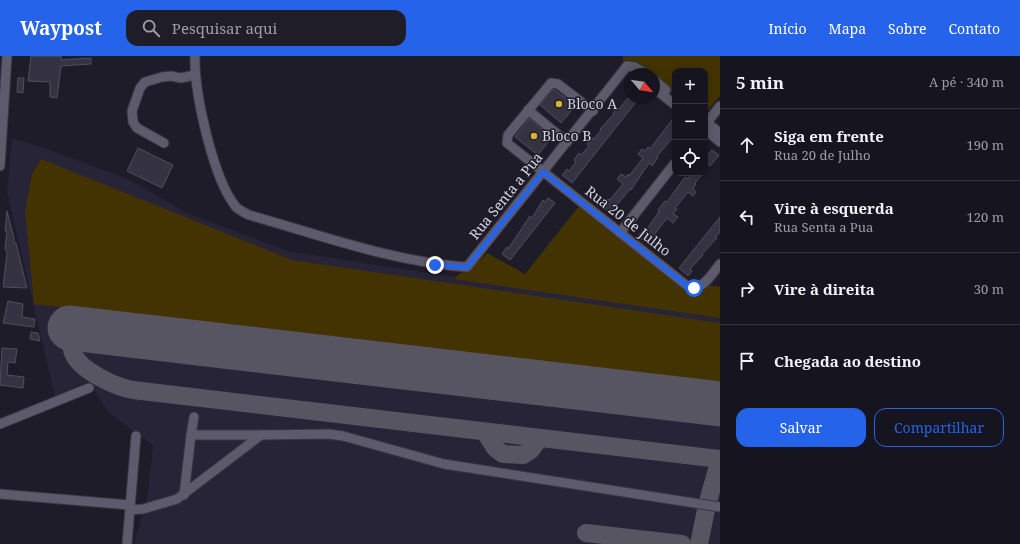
<!DOCTYPE html>
<html lang="pt">
<head>
<meta charset="utf-8">
<style>
  :root { --surface:#16151f; --page:#1f1e28; --text:#f1f3f6; --muted:#9e9fa4; --line:#35343d; --accent:#2563eb }
  body { margin:0; font-family:"Noto Serif",serif; background:var(--page); color:var(--text) }
  .controls { position:absolute; right:12px; top:12px; display:grid; overflow:hidden; border-radius:8px; box-shadow:0 2px 10px #0003 }
  .controls button { width:36px; height:36px; display:grid; place-items:center; padding:0; border:0; border-bottom:1px solid var(--line); background:var(--surface); color:var(--text); font:20px sans-serif }
  .compass { position:absolute; left:624px; top:12px; width:36px; height:36px; border-radius:50%; background:var(--surface); box-shadow:0 2px 10px #0003; rotate:119deg }
  .stop { position:absolute; width:12px; height:12px; margin:-9px; border:3px solid #2563eb; border-radius:50%; background:#fff }
  .stop.end { background:#2563eb; border-color:#fff; box-shadow:0 1px 4px #0008 }
  .list { margin:0; padding:0; list-style:none }
  h2 { display:flex; justify-content:space-between; align-items:center; height:52px; margin:0; padding:0 16px; font-size:17px }
  h2 small { font-size:13px; font-weight:400; color:var(--muted) }
  .list li { display:grid; grid-template-columns:26px 1fr auto; gap:12px; align-items:center; box-sizing:border-box; height:72px; padding:0 16px; border-top:1px solid var(--line) }
  .list b { display:block; font-size:15px; white-space:nowrap }
  .list p { margin:0; font-size:13px; white-space:nowrap; color:var(--muted) }
  .list em { font-size:13px; font-style:normal; color:var(--muted) }
  .actions { display:flex; gap:8px; padding:12px 16px }
  .actions a { flex:1; padding:9px 0; border:1px solid var(--accent); border-radius:12px; text-align:center; font-size:14px; color:var(--accent) }
  .actions .main { background:var(--accent); color:#fff }
  .icon { flex:none; width:22px; height:22px; fill:none; stroke:currentColor; stroke-width:2; stroke-linecap:round; stroke-linejoin:round }
  .map { position:relative; flex:none; width:720px; height:488px; overflow:hidden }
  header { display:flex; align-items:center; gap:24px; box-sizing:border-box; height:56px; padding:0 20px; background:var(--accent); color:#fff }
  header strong { font-size:19px }
  nav { display:flex; gap:22px; margin-inline-start:auto; font-size:14px }
  .search { width:280px; height:36px; background:var(--page); display:flex; align-items:center; gap:10px; box-sizing:border-box; padding:0 14px; border-radius:12px; color:var(--muted); font-size:15px }
  main { display:flex }
  aside { flex:1; background:var(--surface) }
  .map>svg:first-child { display:block }
</style>
</head>
<body>
<header>
<strong>Waypost</strong>
<div class="search"><svg class="icon" aria-label="search" viewBox="0 0 24 24"><circle cx="10" cy="10" r="6"/><path d="M15 15l6 6"/></svg>Pesquisar aqui</div>
<nav><a>Início</a><a>Mapa</a><a>Sobre</a><a>Contato</a></nav>
</header>
<main>
<div class="map">
<svg width="720" height="488" viewBox="0 0 720 488">
  <rect width="100%" height="100%" fill="#1e1c29"/>
  <path fill="#282438" d="M12,82L44,92L128,123L187,157L287,195L720,262V488H134L148,438L153,389L108,356L97,338L91,324L55,341L7,136Z"/>
  <g fill="#433303">
    <path d="M623,0H720V40L705,58V15H675V38L654,22V18H649L630,4L623,5Z"/>
    <path d="M41,103L292,204L720,267V332L34,248L25,155L32,118Z"/>
    <path d="M579,150L684,234L697,236L707,229L720,231V262L453,223C466,212 474,211 487,197L525,218Z"/>
  </g>
  <g fill="none" stroke-linecap="round" stroke-linejoin="round">
    <g stroke="#565561" stroke-width="18">
      <path d="M70,272C71,279 70,290 73,297C80,315 116,331 133,334L720,403"/>
      <path d="M485,376L495,392L503,398L523,399L531,394L536,387L531,381"/>
      <path d="M586,477L682,488"/>
      <path d="M699,488L707,449L720,403"/>
    </g>
    <path stroke="#565561" stroke-width="45" d="M70,272L720,348"/>
  </g>
  <g fill="#353342" stroke="#504e5e">
    <path d="M31,0H61V4L91,2V8L61,10L57,42L50,41V26L28,25Z"/>
    <path d="M18,22H24L23,37L17,36Z"/>
    <path d="M553,33L576,49L561,67L540,49Z"/>
    <path d="M628,42H639L572,127L562,119L567,113L569,115L576,106L574,104L579,97L581,99L589,90L587,88L592,82L594,83L601,74L600,73L614,58L613,57L617,52L619,53Z"/>
    <path d="M675,60V79L657,100L658,101L652,110L649,107L631,134L630,133L616,150L617,151L612,158L598,147L602,142L606,146L608,143L610,144L623,128L617,123L621,118L626,121L628,118L629,120L643,102L638,98L642,93L645,95L648,91L650,93Z"/>
    <path d="M529,63L552,81L538,99L515,81Z"/>
    <path d="M138,92L173,109L162,132L127,115Z"/>
    <path d="M712,94L719,99L710,110L705,106V95L708,98Z"/>
    <path d="M692,117H703L695,127L696,128L693,133L696,136L693,140L688,136L675,152L677,153L673,158L678,161L673,167L667,162L654,179L656,180L652,184L656,187L652,191L638,180L645,171L647,173L659,156L658,154L665,145L667,146L685,121L688,123Z"/>
    <path d="M548,142L555,147L510,204L502,198L507,191L508,193L530,160L532,162L543,144L545,146Z"/>
    <path d="M7,155L14,182V187H16L27,232L3,231L7,197L5,193L7,175H5Z"/>
    <path d="M720,161V176L715,181L717,182L702,198L703,199L690,213L692,215L688,220L679,212Z"/>
    <path d="M8,245L23,248L22,261L35,263L34,271L3,267Z"/>
    <path d="M31,276L38,277L40,285L30,283Z"/>
    <path d="M2,292L17,293L15,307L8,306L7,319L24,321L23,332L0,329Z"/>
  </g>
  <g fill="none" stroke-linecap="round" stroke-linejoin="round">
    <g stroke="#393743" stroke-width="11">
      <g id="minor">
        <path d="M195,0C194,36 213,123 236,151C239,154 245,157 249,159C320,179 393,206 467,211L627,10"/>
        <path d="M627,10L635,11L646,18"/>
        <path d="M654,24L666,34"/>
        <path d="M654,32L675,49"/>
        <path d="M528,54L567,86"/>
        <path d="M593,55L558,28L551,27L508,79L507,87L686,229C702,237 711,219 720,208"/>
        <path d="M705,65L720,77"/>
        <path d="M705,69L720,50"/>
        <path d="M705,73L720,86"/>
        <path d="M164,87L137,72L133,66L132,55L140,32L145,26L162,21L171,20L181,22L195,19"/>
        <path d="M0,110L7,0"/>
        <path d="M620,177L675,107"/>
        <path d="M0,368L89,332"/>
        <path d="M191,379L194,361"/>
        <path d="M0,438L130,449"/>
        <path d="M184,439L191,379H261"/>
        <path d="M130,454L143,453L177,443L261,379L329,378L343,380L444,408L720,451"/>
        <path d="M127,488L136,380"/>
      </g>
    </g>
    <use href="#minor" stroke="#5d5a6b" stroke-width="9"/>
  </g>
  <g fill="none" stroke-linecap="round" stroke-linejoin="round">
    <path stroke="#2563eb" stroke-width="5" d="M435,209L467,211L543,116L686,229L694,232"/>
  </g>
  <g fill="#deb133" stroke="#1e1c29" stroke-width="1.5">
    <circle cx="559" cy="48" r="4"/>
    <circle cx="534" cy="80" r="4"/>
  </g>
  <g text-anchor="middle" stroke-width="3" stroke-linejoin="round" paint-order="stroke">
    <g font-size="14" fill="#d5d4de" stroke="#1e1c29" text-anchor="start">
      <text x="567" y="53">Bloco A</text>
      <text x="542" y="85">Bloco B</text>
    </g>
    <g font-size="14" fill="#d5d4de" stroke="#1e1c29">
      <text transform="translate(506 140) rotate(-51)" y="5">Rua Senta a Pua</text>
      <text transform="translate(628 165) rotate(38)" y="5">Rua 20 de Julho</text>
    </g>
  </g>
</svg>
<div class="controls">
<button>+</button>
<button>−</button>
<button><svg class="icon" aria-label="locate" viewBox="0 0 24 24"><circle cx="12" cy="12" r="6"/><path d="M12 2v4M12 18v4M2 12h4M18 12h4"/></svg></button>
</div>
<svg class="compass" viewBox="-18 -18 36 36"><path d="M0-13l5 13h-10z" fill="#e53935"/><path d="M0 13l5-13h-10z" fill="#9e9fa4"/></svg>
<div class="stop" style="left:694px;top:232px"></div>
<div class="stop end" style="left:435px;top:209px"></div>
</div>
<aside>
<h2>5 min<small>A pé · 340 m</small></h2>
<ul class="list">
<li><svg class="icon" aria-label="ahead" viewBox="0 0 24 24"><path d="M12 20V5M6 11l6-6 6 6"/></svg><div><b>Siga em frente</b><p>Rua 20 de Julho</p></div><em>190 m</em></li>
<li><svg class="icon" aria-label="left" viewBox="0 0 24 24"><path d="M17 20v-9H6M10 6l-5 5 5 5"/></svg><div><b>Vire à esquerda</b><p>Rua Senta a Pua</p></div><em>120 m</em></li>
<li><svg class="icon" aria-label="right" viewBox="0 0 24 24"><path d="M7 20v-9h11M14 6l5 5-5 5"/></svg><div><b>Vire à direita</b></div><em>30 m</em></li>
<li><svg class="icon" aria-label="arrive" viewBox="0 0 24 24"><path d="M6 21V4h12l-3 4 3 4H6"/></svg><div><b>Chegada ao destino</b></div></li>
</ul>
<div class="actions"><a class="main">Salvar</a><a>Compartilhar</a></div>
</aside>
</main>
</body>
</html>
